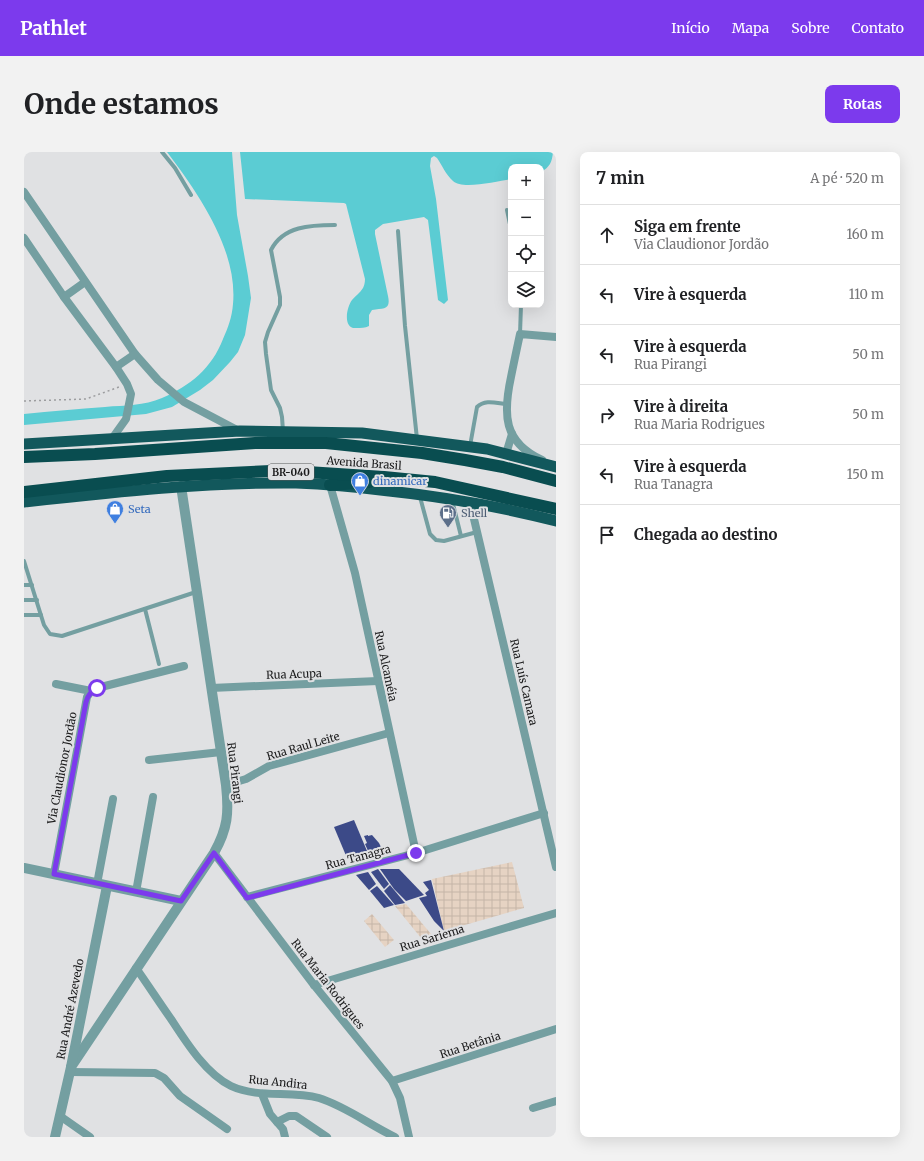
<!DOCTYPE html>
<html lang="pt">
<head>
<meta charset="utf-8">
<style>
  :root { --surface:#fff; --page:#f2f2f2; --text:#202124; --muted:#757577; --line:#e0e0e0; --accent:#7c3aed }
  body { margin:0; font-family:Merriweather,serif; background:var(--page); color:var(--text) }
  .controls { position:absolute; right:12px; top:12px; display:grid; overflow:hidden; border-radius:8px; box-shadow:0 4px 16px #0002 }
  .controls button { width:36px; height:36px; display:grid; place-items:center; padding:0; border:0; border-bottom:1px solid var(--line); background:var(--surface); color:var(--text); font:20px sans-serif }
  .stop { position:absolute; width:12px; height:12px; margin:-9px; border:3px solid #7c3aed; border-radius:50%; background:#fff }
  .stop.end { background:#7c3aed; border-color:#fff; box-shadow:0 1px 4px #0008 }
  .list { margin:0; padding:0; list-style:none }
  h2 { display:flex; justify-content:space-between; align-items:center; height:52px; margin:0; padding:0 16px; font-size:17px }
  h2 small { font-size:13px; font-weight:400; color:var(--muted) }
  .list li { display:grid; grid-template-columns:26px 1fr auto; gap:12px; align-items:center; box-sizing:border-box; height:60px; padding:0 16px; border-top:1px solid var(--line) }
  .list b { display:block; font-size:15px; white-space:nowrap }
  .list p { margin:0; font-size:13px; white-space:nowrap; color:var(--muted) }
  .list em { font-size:13px; font-style:normal; color:var(--muted) }
  .icon { flex:none; width:22px; height:22px; fill:none; stroke:currentColor; stroke-width:2; stroke-linecap:round; stroke-linejoin:round }
  .map { position:relative; flex:none; width:532px; height:985px; overflow:hidden; border-radius:8px }
  header { display:flex; align-items:center; gap:24px; box-sizing:border-box; height:56px; padding:0 20px; background:var(--accent); color:#fff }
  header strong { font-size:19px }
  nav { display:flex; gap:22px; margin-inline-start:auto; font-size:14px }
  .intro { display:flex; align-items:center; justify-content:space-between; box-sizing:border-box; height:96px; padding:0 24px }
  h1 { margin:0; font-size:28px }
  .button { padding:10px 18px; border-radius:8px; background:var(--accent); color:#fff; font-size:14px; font-weight:700 }
  main { display:flex; gap:24px; padding:0 24px }
  aside { flex:1; background:var(--surface); border-radius:8px; box-shadow:0 4px 16px #0002 }
  .map>svg:first-child { display:block }
</style>
</head>
<body>
<header>
<strong>Pathlet</strong>
<nav><a>Início</a><a>Mapa</a><a>Sobre</a><a>Contato</a></nav>
</header>
<div class="intro"><h1>Onde estamos</h1><a class="button">Rotas</a></div>
<main>
<div class="map">
<svg width="532" height="985" viewBox="0 0 532 985">
  <defs>
    <pattern id="industrial-grid" width="8" height="8" patternUnits="userSpaceOnUse"><rect width="8" height="8" fill="#e6d3c3"/><path d="M0 4h8M4 0v8" fill="none" stroke="#c5b5a7"/></pattern>
  </defs>
  <rect width="100%" height="100%" fill="#e0e1e3"/>
  <g fill="url(#industrial-grid)">
    <path d="M488,710L500,756L420,779L408,727Z"/>
    <path d="M382,752L407,782L397,786L371,754Z"/>
    <path d="M348,762L370,788L361,795L340,769Z"/>
  </g>
  <g fill="#5bccd3">
    <path d="M143,0H208L213,63L224,124L227,146L221,183L214,200L206,210L189,228L176,238L148,255L122,262L0,273V262C27,259 54,257 81,255C101,253 120,254 138,246C166,234 188,216 199,187C204,176 208,165 209,152C214,98 174,41 143,0Z"/>
    <path d="M216,0H529C528,10 526,15 517,20V15H487V27C474,29 438,38 429,29C422,23 418,13 413,6L410,4L407,6L406,14L412,47L424,148L420,152L414,148L404,68L400,65L359,72L351,78V82L364,144C367,158 360,156 348,158L345,163V174C341,176 337,176 332,176C319,177 322,156 328,148C331,144 336,141 339,136C340,134 341,131 341,127L322,52L320,51L221,47Z"/>
  </g>
  <g fill="#3c4a88">
    <path d="M330,668L343,699L323,706L310,675Z"/>
    <path d="M344,683V684L348,683L355,691L358,697L345,701L341,692L343,691L340,684Z"/>
    <path d="M354,717L365,732L360,737L347,720Z"/>
    <path d="M356,717H375L400,743L382,749L370,737Z"/>
    <path d="M344,720L352,732L345,738L332,723Z"/>
    <path d="M407,728L420,779L410,769L395,746L403,744L401,741L405,738L399,730Z"/>
    <path d="M366,733L381,751L371,753L360,739Z"/>
    <path d="M353,734L370,753L360,756L346,739Z"/>
  </g>
  <g fill="none" stroke-linecap="round" stroke-linejoin="round">
    <path stroke="#9c9d9f" stroke-width="1.5" stroke-dasharray="2 3" stroke-linecap="butt" d="M0,249L62,247L95,235"/>
    <g stroke="#749fa1" stroke-width="4">
      <path d="M138,0L151,16L167,43"/>
      <path d="M483,58L487,77"/>
      <path d="M374,79L381,174L393,287"/>
      <path d="M496,182L497,153"/>
      <path d="M259,279L258,265L256,256L247,238L242,202L241,190L244,180L256,153V145L247,98C259,74 287,73 311,73"/>
      <path d="M446,294L453,255C461,247 472,251 482,252"/>
      <path d="M396,345L406,382L412,388L420,389L453,380"/>
      <path d="M428,348L437,384"/>
      <path d="M0,409L20,473L26,482L38,484L172,440"/>
      <path d="M0,433H8"/>
      <path d="M0,448H13"/>
      <path d="M121,457L135,512"/>
      <path d="M0,463H17"/>
    </g>
    <g stroke="#749fa1" stroke-width="8">
      <path d="M0,40L111,202L134,228L160,250L215,279"/>
      <path d="M0,86L40,145L92,215L103,232L107,242L102,267L87,288"/>
      <path d="M40,145L61,130"/>
      <path d="M92,215L111,202"/>
      <path d="M482,302L488,282"/>
      <path d="M518,308C479,290 479,262 487,225C490,210 493,196 496,182L532,185"/>
      <path d="M306,333L331,421L392,701"/>
      <path d="M446,350L532,715"/>
      <path d="M32,532L67,539"/>
      <path d="M187,536L354,529"/>
      <path d="M125,608L197,600"/>
      <path d="M202,633L222,627L245,614L365,581"/>
      <path d="M190,701L290,833L368,929L376,946L385,985"/>
      <path d="M30,722L63,545L67,539L73,536L160,514"/>
      <path d="M73,732L89,647"/>
      <path d="M112,740L129,645"/>
      <path d="M223,745L392,701L520,661"/>
      <path d="M112,816C124,833 135,850 147,867C162,890 182,922 207,934C235,947 266,938 295,946C321,954 346,973 371,985"/>
      <path d="M290,833L532,761"/>
      <path d="M46,920L131,921L140,926L156,944L203,977"/>
      <path d="M368,929L532,877"/>
      <path d="M238,942L246,962L259,977L261,985"/>
      <path d="M509,956L532,949"/>
      <path d="M36,964L66,985"/>
      <path d="M253,970L265,964H272L303,985"/>
    </g>
    <g stroke="#749fa1" stroke-width="10">
      <path d="M0,716L157,749"/>
      <path d="M47,915L190,701C204,676 205,661 202,633L157,334"/>
      <path d="M31,985L47,915L83,734"/>
    </g>
    <g stroke="#12585c" stroke-width="11">
      <path d="M0,292L216,279L338,281L463,297L532,315"/>
      <path d="M0,350C91,340 181,330 272,331C303,332 334,335 365,339C422,345 477,355 532,369"/>
    </g>
    <g stroke="#094d50" stroke-width="12">
      <path d="M0,305L71,302L231,291H302L398,301L441,308L479,315L532,329"/>
      <path d="M306,333L345,330"/>
      <path d="M0,340L143,324L247,319L283,320L360,325L411,330L532,357"/>
    </g>
  </g>
  <g fill="none" stroke-linecap="round" stroke-linejoin="round">
    <path stroke="#7c3aed" stroke-width="5" d="M73,536C67,539 64,543 62,550L30,722L157,749L190,701L223,746L392,701"/>
  </g>
  <defs>
    <g id="shop-pin" transform="scale(0.9)"><path d="M0 17L-7.5 6A9.5 9.5 0 1 1 7.5 6Z" fill="#3f7fe0" stroke="#e0e1e3"/><path d="M-5-2.5h2.3a2.7 3.5 0 0 1 5.4 0H5L5.5 6h-11ZM-1.5-2.5h3a1.5 2.3 0 0 0-3 0Z" fill="#fff"/></g>
    <g id="fuel-pin" transform="scale(0.9)"><path d="M0 17L-7.5 6A9.5 9.5 0 1 1 7.5 6Z" fill="#5c6f8a" stroke="#e0e1e3"/><path d="M-5.5-6h7V0h2V4h1.3V-2.5L3-4.5l.8-.8L6-3V5H2.5V1h-1V6h-7ZM-4.2-4.7v3.2H.2V-4.7Z" fill="#fff"/></g>
  </defs>
  <g fill-rule="evenodd">
    <use href="#shop-pin" x="336" y="329"/>
    <use href="#shop-pin" x="91" y="357"/>
    <use href="#fuel-pin" x="424" y="361"/>
  </g>
  <g text-anchor="middle" stroke-width="4" stroke-linejoin="round" paint-order="stroke">
    <rect fill="#e0e1e3" stroke="#555657" stroke-width="1" x="244" y="312" width="46" height="16" rx="3"/>
    <g font-size="10" font-weight="bold" fill="#1a1a1b">
      <text x="267" y="324">BR-040</text>
    </g>
    <g font-size="11" fill="#1a1a1b" stroke="#e0e1e3">
      <text transform="translate(340 311) rotate(4)" y="4">Avenida Brasil</text>
      <text transform="translate(362 514) rotate(78)" y="4">Rua Alcaméia</text>
      <text transform="translate(270 522) rotate(-2)" y="4">Rua Acupa</text>
      <text transform="translate(500 530) rotate(77)" y="4">Rua Luís Camara</text>
      <text transform="translate(279 594) rotate(-16)" y="4">Rua Raul Leite</text>
      <text transform="translate(38 616) rotate(-79)" y="4">Via Claudionor Jordão</text>
      <text transform="translate(211 621) rotate(83)" y="4">Rua Pirangi</text>
      <text transform="translate(334 705) rotate(-15)" y="4">Rua Tanagra</text>
      <text transform="translate(408 786) rotate(-17)" y="4">Rua Sariema</text>
      <text transform="translate(304 832) rotate(52)" y="4">Rua Maria Rodrigues</text>
      <text transform="translate(46 857) rotate(-79)" y="4">Rua André Azevedo</text>
      <text transform="translate(446 893) rotate(-18)" y="4">Rua Betânia</text>
      <text transform="translate(254 930) rotate(6)" y="4">Rua Andira</text>
    </g>
    <g font-size="11" fill="#366cbe" stroke="#e0e1e3" text-anchor="start">
      <text x="349" y="333">dinamicar</text>
      <text x="104" y="361">Seta</text>
    </g>
    <g font-size="11" fill="#4e5e75" stroke="#e0e1e3" text-anchor="start">
      <text x="437" y="365">Shell</text>
    </g>
  </g>
</svg>
<div class="controls">
<button>+</button>
<button>−</button>
<button><svg class="icon" aria-label="locate" viewBox="0 0 24 24"><circle cx="12" cy="12" r="6"/><path d="M12 2v4M12 18v4M2 12h4M18 12h4"/></svg></button>
<button><svg class="icon" aria-label="layers" viewBox="0 0 24 24"><path d="M12 4l9 5-9 5-9-5zM3 14l9 5 9-5"/></svg></button>
</div>
<div class="stop" style="left:73px;top:536px"></div>
<div class="stop end" style="left:392px;top:701px"></div>
</div>
<aside>
<h2>7 min<small>A pé · 520 m</small></h2>
<ul class="list">
<li><svg class="icon" aria-label="ahead" viewBox="0 0 24 24"><path d="M12 20V5M6 11l6-6 6 6"/></svg><div><b>Siga em frente</b><p>Via Claudionor Jordão</p></div><em>160 m</em></li>
<li><svg class="icon" aria-label="left" viewBox="0 0 24 24"><path d="M17 20v-9H6M10 6l-5 5 5 5"/></svg><div><b>Vire à esquerda</b></div><em>110 m</em></li>
<li><svg class="icon" aria-label="left" viewBox="0 0 24 24"><path d="M17 20v-9H6M10 6l-5 5 5 5"/></svg><div><b>Vire à esquerda</b><p>Rua Pirangi</p></div><em>50 m</em></li>
<li><svg class="icon" aria-label="right" viewBox="0 0 24 24"><path d="M7 20v-9h11M14 6l5 5-5 5"/></svg><div><b>Vire à direita</b><p>Rua Maria Rodrigues</p></div><em>50 m</em></li>
<li><svg class="icon" aria-label="left" viewBox="0 0 24 24"><path d="M17 20v-9H6M10 6l-5 5 5 5"/></svg><div><b>Vire à esquerda</b><p>Rua Tanagra</p></div><em>150 m</em></li>
<li><svg class="icon" aria-label="arrive" viewBox="0 0 24 24"><path d="M6 21V4h12l-3 4 3 4H6"/></svg><div><b>Chegada ao destino</b></div></li>
</ul>
</aside>
</main>
</body>
</html>
